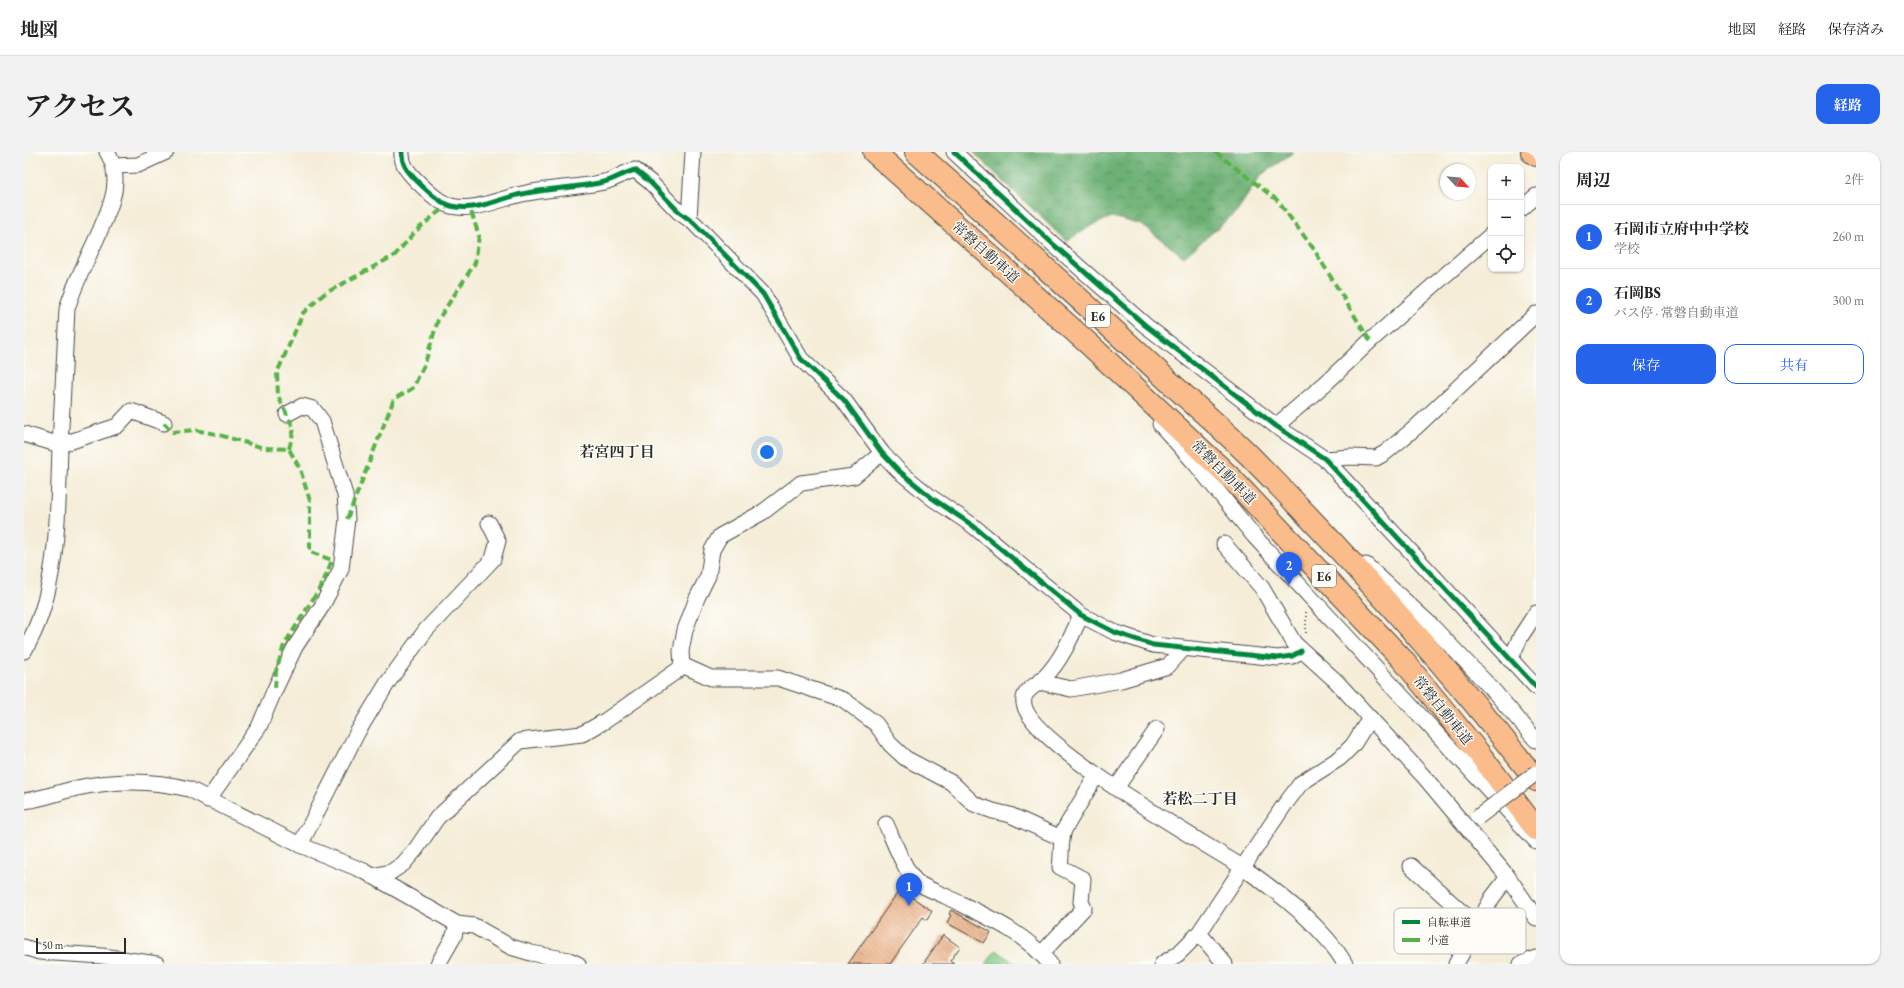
<!DOCTYPE html>
<html lang="ja">
<head>
<meta charset="utf-8">
<style>
  :root { --surface:#fff; --page:#f2f2f2; --text:#222; --muted:#767676; --line:#e0e0e0; --accent:#2563eb }
  body { margin:0; font-family:"EB Garamond","Noto Serif JP",serif; background:var(--page); color:var(--text) }
  .controls { position:absolute; right:12px; top:12px; display:grid; overflow:hidden; border-radius:8px; box-shadow:0 1px 3px #0004 }
  .controls button { width:36px; height:36px; display:grid; place-items:center; padding:0; border:0; border-bottom:1px solid var(--line); background:var(--surface); color:var(--text); font:20px sans-serif }
  .compass { position:absolute; left:1416px; top:12px; width:36px; height:36px; border-radius:50%; background:var(--surface); box-shadow:0 1px 3px #0004; rotate:116deg }
  .scale { position:absolute; left:12px; bottom:10px; width:90px; box-sizing:border-box; padding-left:4px; border:2px solid #2b2b2b; border-top:0; font-size:11px; line-height:14px; white-space:nowrap; color:#2b2b2b; -webkit-text-stroke:3px #fdfcf7; paint-order:stroke }
  .you { position:absolute; left:743px; top:300px; width:14px; height:14px; margin:-10px; border:3px solid #fff; border-radius:50%; background:#1a73e8; box-shadow:0 0 0 6px #1a73e833 }
  .badge { display:grid; place-items:center; width:26px; height:26px; border-radius:50%; background:var(--accent); color:#fff; font-size:13px; font-weight:700 }
  .pin { position:absolute; translate:-50% -33px; filter:drop-shadow(0 1px 2px #0008) }
  .pin::after { content:''; position:absolute; top:21px; width:14px; height:12px; background:inherit; clip-path:polygon(0 0,100% 0,50% 100%) }
  .list { margin:0; padding:0; list-style:none }
  h2 { display:flex; justify-content:space-between; align-items:center; height:52px; margin:0; padding:0 16px; font-size:17px }
  h2 small { font-size:13px; font-weight:400; color:var(--muted) }
  .list li { display:grid; grid-template-columns:26px 1fr auto; gap:12px; align-items:center; box-sizing:border-box; height:64px; padding:0 16px; border-top:1px solid var(--line) }
  .list b { display:block; font-size:15px; white-space:nowrap }
  .list p { margin:0; font-size:13px; white-space:nowrap; color:var(--muted) }
  .list em { font-size:13px; font-style:normal; color:var(--muted) }
  .actions { display:flex; gap:8px; padding:12px 16px }
  .actions a { flex:1; padding:9px 0; border:1px solid var(--accent); border-radius:12px; text-align:center; font-size:14px; color:var(--accent) }
  .actions .main { background:var(--accent); color:#fff }
  .icon { flex:none; width:22px; height:22px; fill:none; stroke:currentColor; stroke-width:2; stroke-linecap:round; stroke-linejoin:round }
  .map { position:relative; flex:none; width:1512px; height:812px; overflow:hidden; border-radius:12px }
  header { display:flex; align-items:center; gap:24px; box-sizing:border-box; height:56px; padding:0 20px; background:var(--surface); border-bottom:1px solid var(--line) }
  header strong { font-size:19px }
  nav { display:flex; gap:22px; margin-inline-start:auto; font-size:14px }
  .intro { display:flex; align-items:center; justify-content:space-between; box-sizing:border-box; height:96px; padding:0 24px }
  h1 { margin:0; font-size:28px }
  .button { padding:10px 18px; border-radius:12px; background:var(--accent); color:#fff; font-size:14px; font-weight:700 }
  main { display:flex; gap:24px; padding:0 24px }
  aside { flex:1; background:var(--surface); border-radius:12px; box-shadow:0 1px 3px #0004 }
  .map>svg:first-child { display:block }
</style>
</head>
<body>
<header>
<strong>地図</strong>
<nav><a>地図</a><a>経路</a><a>保存済み</a></nav>
</header>
<div class="intro"><h1>アクセス</h1><a class="button">経路</a></div>
<main>
<div class="map">
<svg width="1512" height="812" viewBox="0 0 1512 812">
  <defs>
    <pattern id="forest-crowns" width="20" height="18" patternUnits="userSpaceOnUse"><rect width="20" height="18" fill="#6cb073"/><path d="M2 6a3 3 0 1 1 6 0M12 15a3 3 0 1 1 6 0" fill="none" stroke="#598f5f"/></pattern>
    <pattern id="building-back-hatch" width="6" height="6" patternUnits="userSpaceOnUse"><rect width="6" height="6" fill="#ebaf84"/><path d="M-1 5l2 2M0 0l6 6M5-1l2 2" fill="none" stroke="#bf8f6c"/></pattern>
  </defs>
  <rect width="100%" height="100%" fill="#fdfcf7"/>
  <filter id="ink" filterUnits="userSpaceOnUse"><feTurbulence type="fractalNoise" baseFrequency=".025" numOctaves="2"/><feDisplacementMap in="SourceGraphic" scale="8" xChannelSelector="R" yChannelSelector="G"/><feConvolveMatrix kernelMatrix="1 2 1 2 8 2 1 2 1" color-interpolation-filters="sRGB"/></filter>
  <filter id="wash" filterUnits="userSpaceOnUse"><feTurbulence type="fractalNoise" baseFrequency=".012" numOctaves="4" result="noise"/><feDisplacementMap in="SourceGraphic" scale="16" xChannelSelector="R" yChannelSelector="G"/><feGaussianBlur stdDeviation="0.9" result="paint"/><feColorMatrix in="noise" values="0 0 0 0 0 0 0 0 0 0 0 0 0 0 0 0 0 1.4 0 .05"/><feComposite in="paint" operator="in"/></filter>
  <g filter="url(#wash)">
    <rect width="100%" height="100%" fill="#f5edd8"/>
    <path fill="url(#forest-crowns)" stroke="#4c6e4f" d="M949,0H1270L1237,23L1213,59L1160,105L1118,73L1088,65L1067,74L1042,89Z"/>
    <path fill="#86cc86" stroke="#587c58" d="M972,798L992,812H962Z"/>
    <g id="blocks">
      <g fill="url(#building-back-hatch)">
        <path d="M876,737L908,759L903,768L899,765L866,812H824Z"/>
        <path d="M927,758L967,780L960,791L923,771L927,763L925,762Z"/>
        <path d="M919,783L936,795L926,809L930,812H899Z"/>
      </g>
    </g>
  </g>
  <g filter="url(#ink)">
    <use href="#blocks" fill-opacity="0" stroke="#494845" stroke-width="1"/>
    <g fill="none" stroke-linecap="round" stroke-linejoin="round">
      <g stroke="#494845" stroke-width="17">
        <g id="minor">
          <path d="M378,0C377,12 384,20 393,29C401,37 415,51 427,54C452,60 474,47 498,42C525,36 553,36 580,30C590,28 599,21 611,18L626,30L655,60L670,71L739,142L777,207L820,248L858,301L875,319L908,346L948,373L1057,463L1090,480L1129,493L1254,506L1268,504L1277,499"/>
          <path d="M930,0L1030,93L1121,173L1252,274L1301,307L1512,535"/>
          <path d="M90,14L114,13L142,0"/>
          <path d="M1497,57L1512,44"/>
          <path d="M665,67L669,0"/>
          <path d="M1136,272L1170,310L1230,384L1512,689"/>
          <path d="M1252,274L1303,230L1346,189L1467,83"/>
          <path d="M0,282L36,293L93,274L107,259L140,271"/>
          <path d="M1301,307L1327,305L1352,306L1361,301L1391,276L1512,162"/>
          <path d="M1200,392L1238,436L1270,491L1312,529L1402,627L1484,725L1512,766"/>
          <path d="M1342,413L1406,472L1468,537L1512,588"/>
          <path d="M1057,463C1047,486 1037,509 1019,527C1013,533 1002,537 1000,546C991,585 1184,693 1218,715C1252,738 1301,776 1321,812"/>
          <path d="M0,499C35,443 34,358 36,294C38,248 41,203 43,157C54,119 76,86 88,48C93,32 92,14 83,0"/>
          <path d="M1486,508L1497,484L1512,461"/>
          <path d="M658,513L687,526H754L820,548L852,572L866,592L881,606L928,631L950,652L969,659L986,663L1037,686"/>
          <path d="M1015,530L1047,537L1097,528L1144,514L1159,497"/>
          <path d="M1092,636L1133,577"/>
          <path d="M184,648L235,575L251,537L271,495L298,454L317,417L323,367L321,343L298,269L289,257L278,254L263,262"/>
          <path d="M0,649C18,647 35,640 53,636C90,628 129,628 165,637L276,693L340,719L433,772L450,774L487,795L507,801L545,808L554,812"/>
          <path d="M862,672C869,687 881,721 894,731C902,736 912,740 921,744C957,762 1000,779 1026,812"/>
          <path d="M276,693L333,581L364,530L402,478L469,407L474,389L465,371"/>
          <path d="M1387,714L1453,774"/>
          <path d="M348,724L367,720L379,712L392,697L413,666L496,589L558,582L581,569L654,518L658,513L657,499L661,478L673,446L684,424L688,398L696,384L739,360L777,331L830,324L858,301"/>
          <path d="M1175,781L1201,812"/>
          <path d="M0,795L15,800L78,804L133,812"/>
          <path d="M1017,802L1060,756L1057,750L1059,727L1036,715C1038,703 1036,690 1040,678L1072,624"/>
          <path d="M414,812L430,784L433,772"/>
          <path d="M1138,812L1154,802L1175,781L1259,655L1277,631L1316,606L1329,593L1346,566"/>
          <path d="M1432,812L1468,746L1484,725"/>
          <path d="M1497,812L1512,806"/>
        </g>
      </g>
      <g stroke="#494845" stroke-width="24">
        <g id="highway">
          <path d="M850,0L1066,193L1208,327L1378,507L1454,600L1512,677"/>
          <path d="M892,0C975,74 1058,148 1139,224C1168,251 1199,277 1227,305C1328,408 1424,515 1512,628"/>
          <path d="M1508,0L1512,3"/>
        </g>
      </g>
      <path stroke="#494845" stroke-width="2" stroke-dasharray="1 3" stroke-linecap="butt" d="M1282,460V484"/>
      <use href="#minor" stroke="#fff" stroke-width="15"/>
      <use href="#highway" stroke="#f9bc8a" stroke-width="22"/>
      <g stroke="#494845" stroke-width="17" stroke-linecap="butt">
        <path id="minor-bridge" d="M1454,665L1512,621"/>
      </g>
      <use href="#minor-bridge" stroke="#fff" stroke-width="15"/>
      <g stroke="#56b246" stroke-width="4" stroke-dasharray="8 4" stroke-linecap="butt">
        <path d="M1191,0L1253,48L1289,96L1346,189"/>
        <path d="M140,271L149,280L171,278L192,282L240,296L265,297L276,317L286,349V400L308,408L299,431L260,493L252,519L251,537"/>
        <path d="M265,297L270,277L254,244L253,221L279,161L300,142L371,103L392,79L413,61L425,54"/>
        <path d="M323,367L370,247L389,236L401,211L414,168L451,111L455,84L446,56"/>
      </g>
      <g stroke="#fdfcf7" stroke-width="8">
        <g id="cycleway">
          <path d="M378,0C377,12 384,20 393,29C401,37 415,51 427,54C452,60 474,47 498,42C525,36 553,36 580,30C590,28 599,21 611,18L626,30L655,60L670,71L739,142L777,207L820,248L858,301L875,319L908,346L948,373L1057,463L1090,480L1129,493L1254,506L1268,504L1277,499"/>
          <path d="M930,0L1030,93L1121,173L1252,274L1301,307L1512,535"/>
        </g>
      </g>
      <use href="#cycleway" stroke="#00873e" stroke-width="5"/>
    </g>
  </g>
  <g text-anchor="middle" stroke-width="3" stroke-linejoin="round" paint-order="stroke">
    <g fill="#fdfcf7" stroke="#6a6a68" stroke-width="1">
      <rect x="1062" y="153" width="24" height="22" rx="3"/>
      <rect x="1288" y="413" width="24" height="22" rx="3"/>
    </g>
    <g font-size="13" font-weight="bold" fill="#2b2b2b">
      <text x="1074" y="169">E6</text>
      <text x="1300" y="429">E6</text>
    </g>
    <g font-size="14" fill="#2b2b2b" stroke="#fdfcf7">
      <text transform="translate(962 100) rotate(42)" y="5">常磐自動車道</text>
      <text transform="translate(1200 320) rotate(45)" y="5">常磐自動車道</text>
      <text transform="translate(1419 558) rotate(51)" y="5">常磐自動車道</text>
    </g>
    <g font-size="15" font-weight="bold" fill="#2b2b2b" stroke="#fdfcf7">
      <text x="593" y="305">若宮四丁目</text>
      <text x="1176" y="652">若松二丁目</text>
    </g>
  </g>
  <rect x="1370" y="756" width="132" height="46" rx="6" fill="#fdfcf7" stroke="#bebdba" stroke-width="1"/>
  <rect x="1378" y="768" width="18" height="4" fill="#00873e"/>
  <rect x="1378" y="786" width="18" height="4" fill="#56b246"/>
  <g font-size="11" fill="#2b2b2b">
    <text x="1403" y="774">自転車道</text>
    <text x="1403" y="792">小道</text>
  </g>
</svg>
<div class="controls">
<button>+</button>
<button>−</button>
<button><svg class="icon" aria-label="locate" viewBox="0 0 24 24"><circle cx="12" cy="12" r="6"/><path d="M12 2v4M12 18v4M2 12h4M18 12h4"/></svg></button>
</div>
<svg class="compass" viewBox="-18 -18 36 36"><path d="M0-13l5 13h-10z" fill="#e53935"/><path d="M0 13l5-13h-10z" fill="#767676"/></svg>
<div class="scale">50 m</div>
<div class="you"></div>
<div class="pin badge" style="left:885px;top:754px">1</div>
<div class="pin badge" style="left:1265px;top:433px">2</div>
</div>
<aside>
<h2>周辺<small>2件</small></h2>
<ul class="list">
<li><span class="badge">1</span><div><b>石岡市立府中中学校</b><p>学校</p></div><em>260 m</em></li>
<li><span class="badge">2</span><div><b>石岡BS</b><p>バス停 · 常磐自動車道</p></div><em>300 m</em></li>
</ul>
<div class="actions"><a class="main">保存</a><a>共有</a></div>
</aside>
</main>
</body>
</html>
